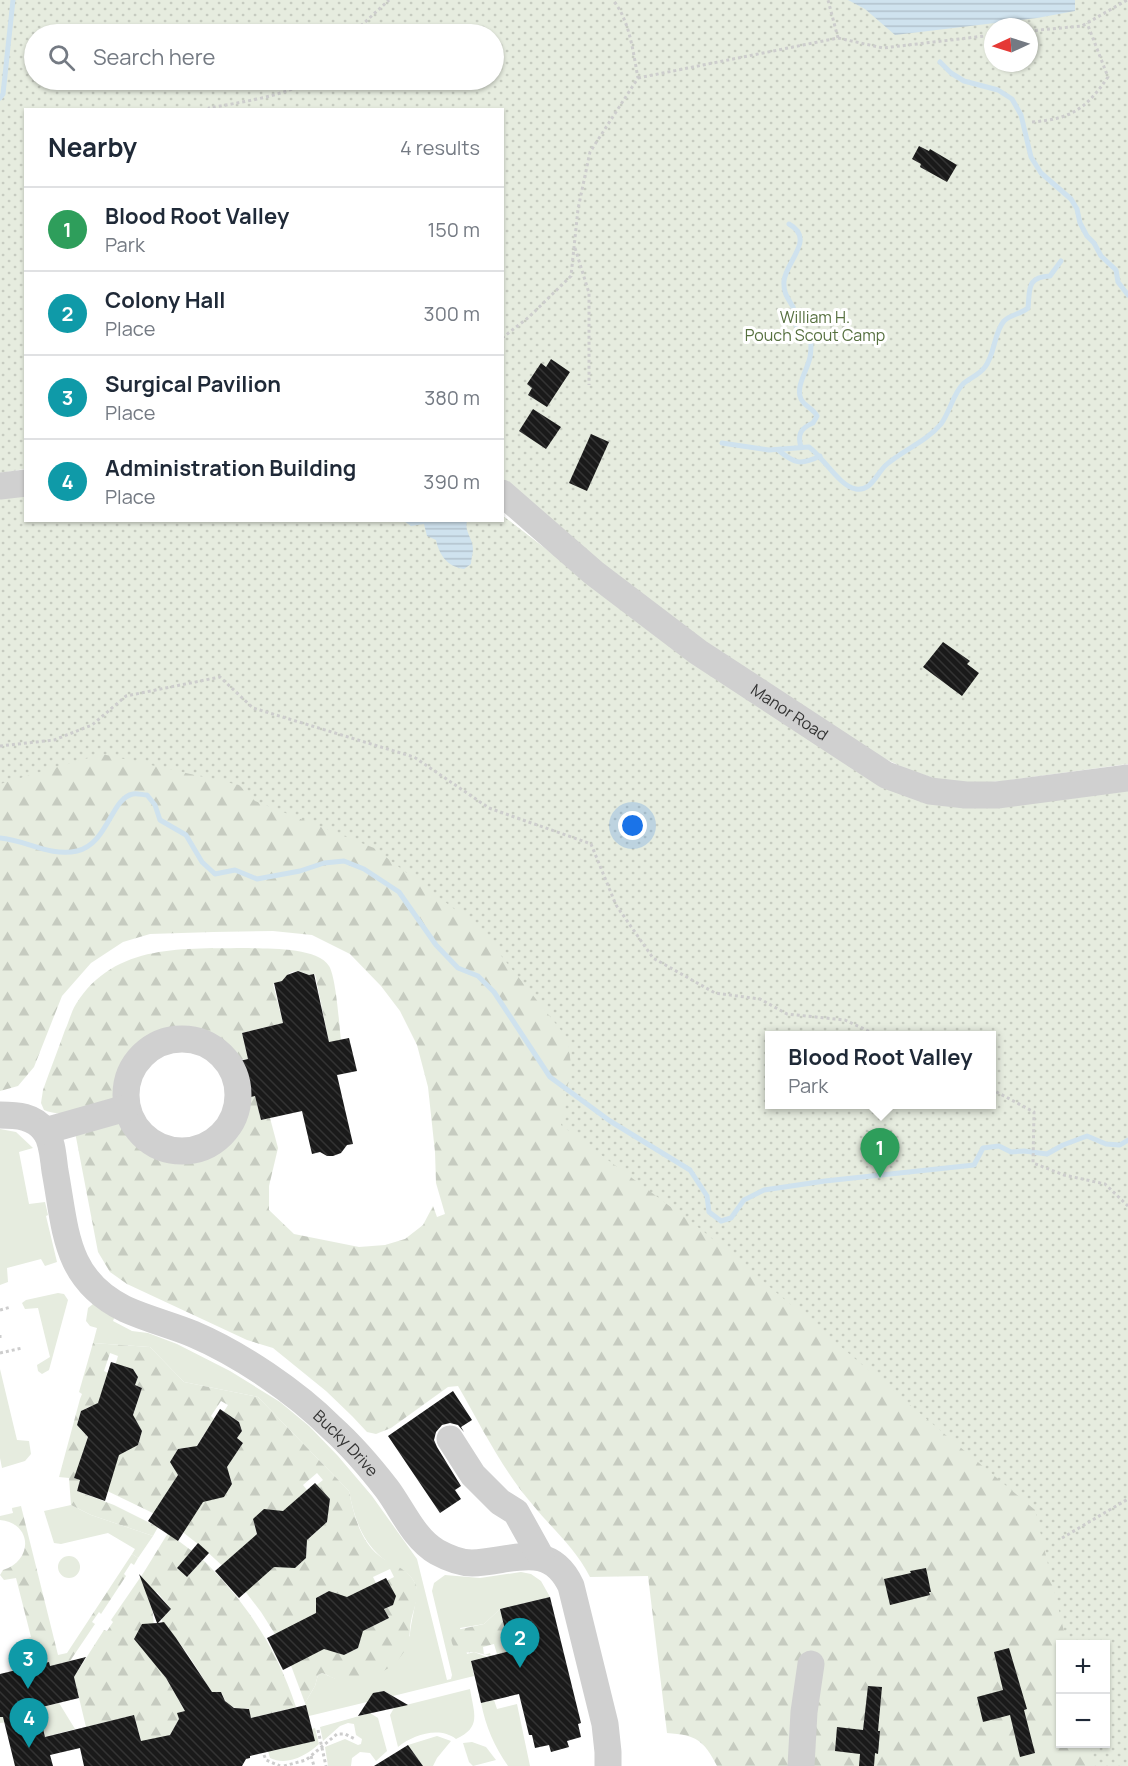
<!DOCTYPE html>
<html lang="en">
<head>
<meta charset="utf-8">
<style>
  :root { --surface:#fff; --page:#f2f2f3; --text:#1f2937; --muted:#747a83; --line:#e0e1e3; --accent:#0f766e }
  body { margin:0; font-family:Manrope,sans-serif; background:var(--page); color:var(--text) }
  .controls { position:absolute; right:18px; bottom:18px; display:grid; overflow:hidden; border-radius:0px; box-shadow:0 2px 4px #0004 }
  .controls button { width:54px; height:54px; display:grid; place-items:center; padding:0; border:0; border-bottom:2px solid var(--line); background:var(--surface); color:var(--text); font:30px sans-serif }
  .compass { position:absolute; left:984px; top:18px; width:54px; height:54px; border-radius:50%; background:var(--surface); box-shadow:0 2px 4px #0004; rotate:266deg }
  .you { position:absolute; left:633px; top:826px; width:21px; height:21px; margin:-15px; border:4px solid #fff; border-radius:50%; background:#1a73e8; box-shadow:0 0 0 9px #1a73e833 }
  .badge { display:grid; place-items:center; width:39px; height:39px; border-radius:50%; background:var(--accent); color:#fff; font-size:20px; font-weight:700 }
  .pin { position:absolute; translate:-50% -50px; filter:drop-shadow(0 2px 3px #0008) }
  .pin::after { content:''; position:absolute; top:32px; width:21px; height:18px; background:inherit; clip-path:polygon(0 0,100% 0,50% 100%) }
  .popup { position:absolute; left:765px; top:1031px; width:231px; height:78px; box-sizing:border-box; display:grid; place-content:center; border-radius:0px; background:var(--surface); filter:drop-shadow(0 2px 4px #0005); font-size:20px; white-space:nowrap; color:var(--muted) }
  .popup b { font-size:22px; color:var(--text) }
  .popup::after { content:''; position:absolute; left:50%; top:100%; margin-left:-12px; border:12px solid transparent; border-top-color:var(--surface) }
  .list { margin:0; padding:0; list-style:none }
  h2 { display:flex; justify-content:space-between; align-items:center; height:78px; margin:0; padding:0 24px; font-size:26px }
  h2 small { font-size:20px; font-weight:400; color:var(--muted) }
  .list li { display:grid; grid-template-columns:39px 1fr auto; gap:18px; align-items:center; box-sizing:border-box; height:84px; padding:0 24px; border-top:2px solid var(--line) }
  .list b { display:block; font-size:22px; white-space:nowrap }
  .list p { margin:0; font-size:20px; white-space:nowrap; color:var(--muted) }
  .list em { font-size:20px; font-style:normal; color:var(--muted) }
  .icon { flex:none; width:33px; height:33px; fill:none; stroke:currentColor; stroke-width:2; stroke-linecap:round; stroke-linejoin:round }
  .map { position:relative; flex:none; width:1128px; height:1766px; overflow:hidden }
  .search { position:absolute; background:var(--surface); box-shadow:0 2px 4px #0004; left:24px; top:24px; width:480px; height:66px; display:flex; align-items:center; gap:15px; box-sizing:border-box; padding:0 21px; border-radius:33px; color:var(--muted); font-size:22px }
  .panel { position:absolute; background:var(--surface); box-shadow:0 2px 4px #0004; left:24px; top:108px; width:480px; height:414px; border-radius:0px }
  .map>svg:first-child { display:block }
</style>
</head>
<body>
<div class="map">
<svg width="1128" height="1766" viewBox="0 0 1128 1766">
  <defs>
    <pattern id="forest-firs" width="22" height="20" patternUnits="userSpaceOnUse" patternTransform="scale(1.5)"><rect width="22" height="20" fill="#e6ecdf"/><path d="M5 1l3.5 6h-7zM16 11l3.5 6h-7z" fill="#c6cbc0"/></pattern>
    <pattern id="park-dots" width="8" height="8" patternUnits="userSpaceOnUse" patternTransform="scale(1.5)"><rect width="8" height="8" fill="#e6ecdf"/><path d="M2 2h.1M6 6h.1" fill="none" stroke="#c6cbc0" stroke-width="1.8" stroke-linecap="round"/></pattern>
    <pattern id="water-rules" width="6" height="5" patternUnits="userSpaceOnUse" patternTransform="scale(1.5)"><rect width="6" height="5" fill="#cfe2ee"/><path d="M0 2.5h6" fill="none" stroke="#b2c2cd"/></pattern>
    <pattern id="building-back-hatch" width="6" height="6" patternUnits="userSpaceOnUse" patternTransform="scale(1.5)"><rect width="6" height="6" fill="#1a1a1a"/><path d="M-1 5l2 2M0 0l6 6M5-1l2 2" fill="none" stroke="#333"/></pattern>
  </defs>
  <rect width="100%" height="100%" fill="#fff"/>
  <g fill="#e6ecdf">
    <path d="M0,1129L16,1132L33,1148L19,1152L29,1204L45,1202L48,1215L46,1216L57,1262L45,1266L41,1259L7,1268L8,1282L0,1285Z"/>
    <path d="M58,1293L64,1294L68,1300L49,1370L42,1374L38,1371L37,1365L50,1357L38,1308L25,1309L22,1303L26,1300Z"/>
    <path d="M93,1304L115,1316L113,1321L132,1331L148,1333L177,1344L230,1371L280,1402L309,1426L338,1456L372,1496L417,1559L447,1680L451,1679L452,1675L432,1591L434,1583L445,1575L480,1578L521,1572L531,1574L541,1581L550,1597L500,1609L484,1624L460,1628L467,1654L474,1652L487,1657L471,1661L474,1676L393,1696L384,1691L374,1693L367,1702L309,1716L305,1703L315,1686L318,1675L322,1673L336,1679L410,1636C410,1624 419,1594 416,1586C410,1569 393,1567 381,1557C361,1539 354,1517 349,1491L258,1397L184,1382L150,1347L93,1343L97,1328L90,1326L86,1321L88,1308Z"/>
    <path d="M0,1369L17,1440L29,1441L31,1454L25,1461L2,1468L0,1458Z"/>
    <path d="M71,1505L91,1515L153,1536L138,1558L132,1554L135,1549L108,1533L61,1544L54,1543L44,1511Z"/>
    <circle cx="69" cy="1567" r="11"/>
    <path d="M470,1689C474,1714 482,1727 456,1739C439,1726 413,1735 398,1747L390,1715L394,1708Z"/>
    <path d="M494,1700L497,1709L517,1704L530,1766H508C494,1746 486,1727 481,1703Z"/>
    <path d="M59,1703L75,1729L45,1737L44,1731L8,1722L0,1723V1717Z"/>
    <path d="M370,1713L378,1718L387,1751L376,1761L370,1753L360,1752L352,1758L351,1766H328L325,1747L345,1739L358,1745L361,1744L362,1739L356,1735L354,1724L348,1723L340,1726L323,1741L320,1727Z"/>
    <path d="M315,1728L319,1744C306,1756 287,1766 270,1758L268,1751L314,1740L312,1729Z"/>
    <path d="M437,1736L451,1741L437,1758L433,1766H423L408,1745Z"/>
    <path d="M472,1742L486,1747L496,1760L473,1766L469,1762L463,1743Z"/>
  </g>
  <g fill="url(#forest-firs)" fill-rule="evenodd">
    <path d="M503,516L667,643L969,806L1128,1766H717C704,1740 696,1735 667,1733L648,1576L590,1577C574,1546 553,1530 532,1504C502,1469 481,1426 458,1386L448,1387L391,1428L376,1434L367,1432L352,1416L326,1391L273,1348L247,1340L127,1284L110,1272L98,1252L75,1132L119,1121C126,1128 133,1138 142,1145C165,1163 208,1163 228,1140C238,1128 243,1112 247,1098L255,1096L261,1120L270,1118L278,1148L269,1186V1210L294,1234L359,1247L385,1245L405,1239L423,1225L433,1206L437,1217L445,1214L436,1183L435,1152L428,1087L417,1045L400,1011L381,986L350,954L312,935L273,931L213,932L150,934L123,942L91,963L62,996L34,1067L18,1086L0,1091V546L26,520H502ZM769,1036H991V1104H769ZM1060,1644H1106V1744H1060Z"/>
    <path d="M249,948C269,949 318,947 329,966C336,977 339,1023 341,1040L329,1042L315,974L308,975C298,969 289,970 283,981L273,984L283,1023L242,1033L248,1059L240,1060C211,1038 203,1028 164,1036C154,1038 142,1042 135,1050C124,1064 122,1083 118,1099C97,1105 66,1120 44,1110L41,1103L43,1090C50,1070 58,1050 65,1030C69,1022 71,1012 76,1004C115,942 185,949 249,948Z"/>
    <path d="M93,1343L150,1347L184,1382L258,1397L349,1491C354,1516 361,1545 384,1559C397,1566 410,1571 416,1585C420,1596 413,1610 411,1621C409,1630 411,1639 406,1648C394,1672 365,1683 339,1680C333,1679 328,1675 322,1673L318,1675L315,1686L305,1703L287,1655L331,1645L335,1652L344,1655L358,1648L361,1637L359,1633L389,1618L384,1609L393,1605L382,1583L394,1577L390,1569L373,1577L376,1583L343,1600L329,1591L316,1598V1613L280,1642L261,1612L238,1582L280,1561L295,1568L306,1558L307,1546L304,1543L328,1521L322,1514L329,1508L330,1499L313,1488L323,1480L317,1473L303,1485L307,1490L280,1515L253,1519L257,1534L228,1571L203,1548L175,1526L207,1495L224,1497L232,1484L229,1473L225,1470L243,1443L237,1438L242,1431L239,1422L232,1417L224,1418L221,1416L228,1405L221,1401L211,1416L214,1419L194,1450L190,1447L178,1449L171,1462L178,1475L159,1516L99,1487L121,1448L138,1445L142,1431L136,1421L132,1419L142,1388L135,1385L138,1377L133,1369C123,1366 121,1370 114,1369L118,1356L110,1353L104,1371L108,1373L97,1408L91,1406L81,1411L77,1425L88,1437L75,1478L80,1480L77,1491L114,1505L158,1527L153,1536L91,1515L71,1505L69,1478L59,1477L80,1399L82,1394L79,1392Z"/>
    <path d="M21,1506L58,1655L67,1653L132,1554L138,1558L134,1565L131,1563L124,1574L126,1576L101,1614L99,1612L92,1622L95,1624L70,1661L50,1666L49,1662L45,1663L43,1661L29,1664L24,1649L17,1647L18,1642L31,1637L16,1578L4,1580L0,1575L3,1570C34,1560 32,1523 0,1520V1516L13,1513L12,1508Z"/>
    <path d="M168,1533L192,1551L177,1568L187,1577L203,1560C247,1603 277,1649 296,1707L251,1718L248,1708C235,1711 226,1706 222,1693L212,1692L187,1653L165,1624L162,1623V1619L171,1609L157,1592L149,1601C157,1620 153,1636 150,1656L166,1678L185,1711L178,1713L179,1719L170,1735L142,1744L134,1715L86,1727L74,1677L104,1630L107,1631L113,1622L111,1620L144,1572Z"/>
    <path d="M500,1609L510,1651L497,1654L494,1644L483,1647L484,1655L490,1653L491,1656L474,1652L458,1653C452,1646 450,1641 452,1631L484,1624Z"/>
  </g>
  <g fill="url(#park-dots)" fill-rule="evenodd">
    <path d="M0,0H1128V764L1004,781L966,784L939,780L904,768L869,751L684,627L609,570L503,481L502,110H26L25,469L0,473ZM993,27H1029V63H993ZM34,34H494V80H34Z"/>
    <path d="M25,494L26,520H502L503,516L667,643L868,779L1128,788V1766H1095L1090,1744H1106V1644H1067L1035,1510L703,1231L561,1125L571,1066L568,1039L478,927L374,848L255,801L239,785L102,754L0,784V497ZM769,1036H991V1104H769Z"/>
  </g>
  <g fill="url(#water-rules)">
    <path d="M848,0H1075V11L1037,18L895,35L865,9Z"/>
    <path d="M404,521H467C464,531 473,539 473,549C473,554 471,559 471,564L464,569C448,567 439,555 436,540L427,536L424,524L411,526Z"/>
  </g>
  <g fill="none" stroke-linecap="round" stroke-linejoin="round">
    <g stroke="#cfe2ee" stroke-width="5">
      <path d="M940,62L951,73L964,81L998,90L1012,99L1021,115L1031,157L1041,173L1071,199L1077,209L1080,223L1087,236L1094,243L1101,256L1116,270L1118,282L1128,295"/>
      <path d="M0,98L3,94L13,0"/>
      <path d="M789,224C816,239 786,261 784,281C783,293 788,298 793,307C795,312 794,320 796,325C798,332 806,338 811,342C811,347 811,352 810,357C808,369 795,387 801,399C805,407 813,408 817,416L813,423C801,428 797,434 801,447"/>
      <path d="M722,443L769,450L809,447C823,457 840,487 856,489C872,491 876,474 886,465C903,450 926,442 941,424C950,412 953,394 963,384C970,378 979,375 985,367C995,354 994,332 1004,321C1009,315 1021,314 1028,308C1030,290 1026,277 1050,276L1061,261"/>
      <path d="M778,450C794,463 800,466 820,456"/>
      <path d="M0,838C26,840 50,857 77,851C108,844 111,798 133,794C137,793 143,795 147,795L155,805L160,820L186,835L202,862L215,874L235,870L257,879L300,871L324,863L344,861L364,869L399,892L436,945L458,968L478,976L494,992L550,1077L610,1121L690,1170L707,1196L709,1212L721,1221L731,1218L744,1200L764,1190L825,1181L974,1165L983,1148L999,1146L1011,1152L1024,1151L1047,1154L1063,1145L1087,1136L1106,1144L1120,1145L1128,1140"/>
    </g>
  </g>
  <g fill="url(#building-back-hatch)">
    <path d="M919,146L929,151L930,149L957,165L947,182L920,167L921,164L912,159Z"/>
    <path d="M551,359L570,372L547,407L528,395L532,388L527,384L541,363L546,367Z"/>
    <path d="M533,409L561,427L546,449L519,431Z"/>
    <path d="M591,434L609,442L587,491L569,483Z"/>
    <path d="M943,642L970,661L967,664L979,673L962,696L923,667Z"/>
    <path d="M298,971L309,975L314,974L329,1042L349,1038L357,1071L337,1075L353,1144L347,1145L341,1153L333,1156H327L320,1152L312,1154L302,1111L261,1120L255,1096L243,1099L235,1062L248,1059L242,1033L283,1023L274,983L282,981L287,975Z"/>
    <path d="M111,1362L133,1369L138,1377L135,1385L142,1388L133,1415L142,1431L138,1445L119,1455L105,1501L77,1491L80,1480L74,1478L88,1437L77,1425L81,1411L98,1403Z"/>
    <path d="M453,1391L472,1420L461,1427L464,1432L458,1425L450,1423L442,1425L436,1432L434,1440L437,1447L461,1486L455,1490L461,1499L440,1513L388,1436Z"/>
    <path d="M220,1409L239,1422L242,1431L237,1438L243,1443L227,1467L232,1484L224,1497L203,1502L178,1541L148,1521L178,1475L170,1462L178,1449L197,1446Z"/>
    <path d="M315,1483L330,1499L327,1522L307,1540L306,1558L295,1568L274,1567L239,1598L215,1571L257,1534L253,1519L264,1509L283,1511Z"/>
    <path d="M198,1543L209,1553L187,1577L177,1568Z"/>
    <path d="M926,1568L931,1592H929L930,1595L890,1605L884,1579L911,1573L910,1571Z"/>
    <path d="M139,1574L171,1609L158,1623L164,1622L176,1638L212,1692H221L225,1701L234,1708L249,1709L251,1718L306,1705L315,1741L250,1756V1758L246,1759L242,1766H84L80,1748L50,1755L53,1766H15L3,1717H0V1674L49,1662L50,1666L86,1657L74,1677L79,1698L38,1708L45,1737L134,1715L141,1741L170,1735L179,1719L177,1713L185,1711L166,1678L134,1639L142,1624L157,1623Z"/>
    <path d="M386,1578L396,1596L393,1605L384,1609L389,1618L363,1631L358,1648L344,1655L324,1649L283,1670L267,1638L316,1613V1598L329,1591L347,1597Z"/>
    <path d="M550,1597L581,1723L578,1724L581,1737L567,1741L569,1747L551,1752L549,1745L535,1748L532,1735H529L519,1694L481,1703L471,1661L510,1651L500,1609Z"/>
    <path d="M1009,1648L1027,1709L1024,1710L1035,1753L1020,1757L1010,1715L983,1722L977,1697L1003,1690L994,1652Z"/>
    <path d="M868,1686L882,1687L878,1731H880L878,1754L875,1753L874,1766H859L860,1754L835,1751L837,1727L863,1730Z"/>
    <path d="M384,1691L408,1705L358,1716L373,1693Z"/>
    <path d="M408,1745L423,1766H374Z"/>
  </g>
  <g fill="none" stroke-linecap="round" stroke-linejoin="round">
    <g stroke="#cdcdcd" stroke-width="3" stroke-dasharray="3 3" stroke-linecap="butt">
      <path d="M1029,31L1082,26L1127,0"/>
      <path d="M352,34L389,0"/>
      <path d="M838,38L883,48L993,35"/>
      <path d="M638,78L838,38L828,0"/>
      <path d="M209,110V108C235,103 289,96 308,80"/>
      <path d="M1032,122C1071,119 1086,109 1108,77L1087,23"/>
      <path d="M575,248L589,293V385"/>
      <path d="M502,338L529,317L571,276L578,209L590,152L638,78C633,52 630,21 613,0"/>
      <path d="M0,746L54,740L92,725L126,696L220,677L253,708L414,757L489,808L591,844L616,905L653,958L715,993L760,999L787,1014L845,1020L879,1036"/>
      <path d="M991,1089L1034,1112L1033,1163L1064,1175L1105,1184L1128,1206"/>
      <path d="M0,1310L11,1307"/>
      <path d="M0,1335V1339"/>
      <path d="M0,1353L22,1348"/>
      <path d="M1062,1538L1128,1499"/>
      <path d="M318,1730L326,1766"/>
      <path d="M264,1755L266,1760L280,1766"/>
      <path d="M311,1756L314,1766"/>
      <path d="M284,1766L306,1760L337,1734H345L355,1739"/>
    </g>
    <g stroke="#d0d0d0" stroke-width="27">
      <path d="M0,486L26,483"/>
      <path id="s1" d="M502,493L594,573L698,652L886,775L930,791L966,795H997L1128,778"/>
      <circle cx="182" cy="1095" r="56"/>
      <path id="s2" d="M0,1115C17,1115 34,1116 45,1131C53,1142 53,1158 55,1171C66,1230 64,1279 125,1309C147,1319 171,1325 193,1334C240,1354 296,1392 332,1428C352,1446 370,1467 387,1489C402,1509 414,1539 437,1552C448,1558 460,1563 472,1563C511,1562 549,1539 571,1586L605,1724L608,1752V1766"/>
      <path d="M45,1131L126,1108"/>
      <path d="M450,1439L473,1475L500,1502L516,1512L541,1557"/>
      <path d="M801,1766L804,1712L811,1664"/>
    </g>
  </g>
  <g text-anchor="middle" stroke-width="6" stroke-linejoin="round" paint-order="stroke">
    <g font-size="16" fill="#56703f" stroke="#fff">
      <text x="815" y="323">William H.<tspan x="815" dy="18">Pouch Scout Camp</tspan></text>
    </g>
    <g font-size="16" fill="#333" stroke="#fff">
      <text dy="6" stroke="none"><textPath href="#s1" startOffset="362">Manor Road</textPath></text>
      <text dy="6" stroke="none"><textPath href="#s2" startOffset="516">Bucky Drive</textPath></text>
    </g>
  </g>
</svg>
<div class="controls">
<button>+</button>
<button>−</button>
</div>
<svg class="compass" viewBox="-18 -18 36 36"><path d="M0-13l5 13h-10z" fill="#e53935"/><path d="M0 13l5-13h-10z" fill="#747a83"/></svg>
<div class="you"></div>
<div class="pin badge" style="left:880px;top:1178px;background:#2e9e5b">1</div>
<div class="popup"><b>Blood Root Valley</b>Park</div>
<div class="pin badge" style="left:520px;top:1668px;background:#0f9aa8">2</div>
<div class="pin badge" style="left:28px;top:1689px;background:#0f9aa8">3</div>
<div class="pin badge" style="left:29px;top:1748px;background:#0f9aa8">4</div>
<div class="search"><svg class="icon" aria-label="search" viewBox="0 0 24 24"><circle cx="10" cy="10" r="6"/><path d="M15 15l6 6"/></svg>Search here</div>
<section class="panel">
<h2>Nearby<small>4 results</small></h2>
<ul class="list">
<li><span class="badge" style="background:#2e9e5b">1</span><div><b>Blood Root Valley</b><p>Park</p></div><em>150 m</em></li>
<li><span class="badge" style="background:#0f9aa8">2</span><div><b>Colony Hall</b><p>Place</p></div><em>300 m</em></li>
<li><span class="badge" style="background:#0f9aa8">3</span><div><b>Surgical Pavilion</b><p>Place</p></div><em>380 m</em></li>
<li><span class="badge" style="background:#0f9aa8">4</span><div><b>Administration Building</b><p>Place</p></div><em>390 m</em></li>
</ul>
</section>
</div>
</body>
</html>
